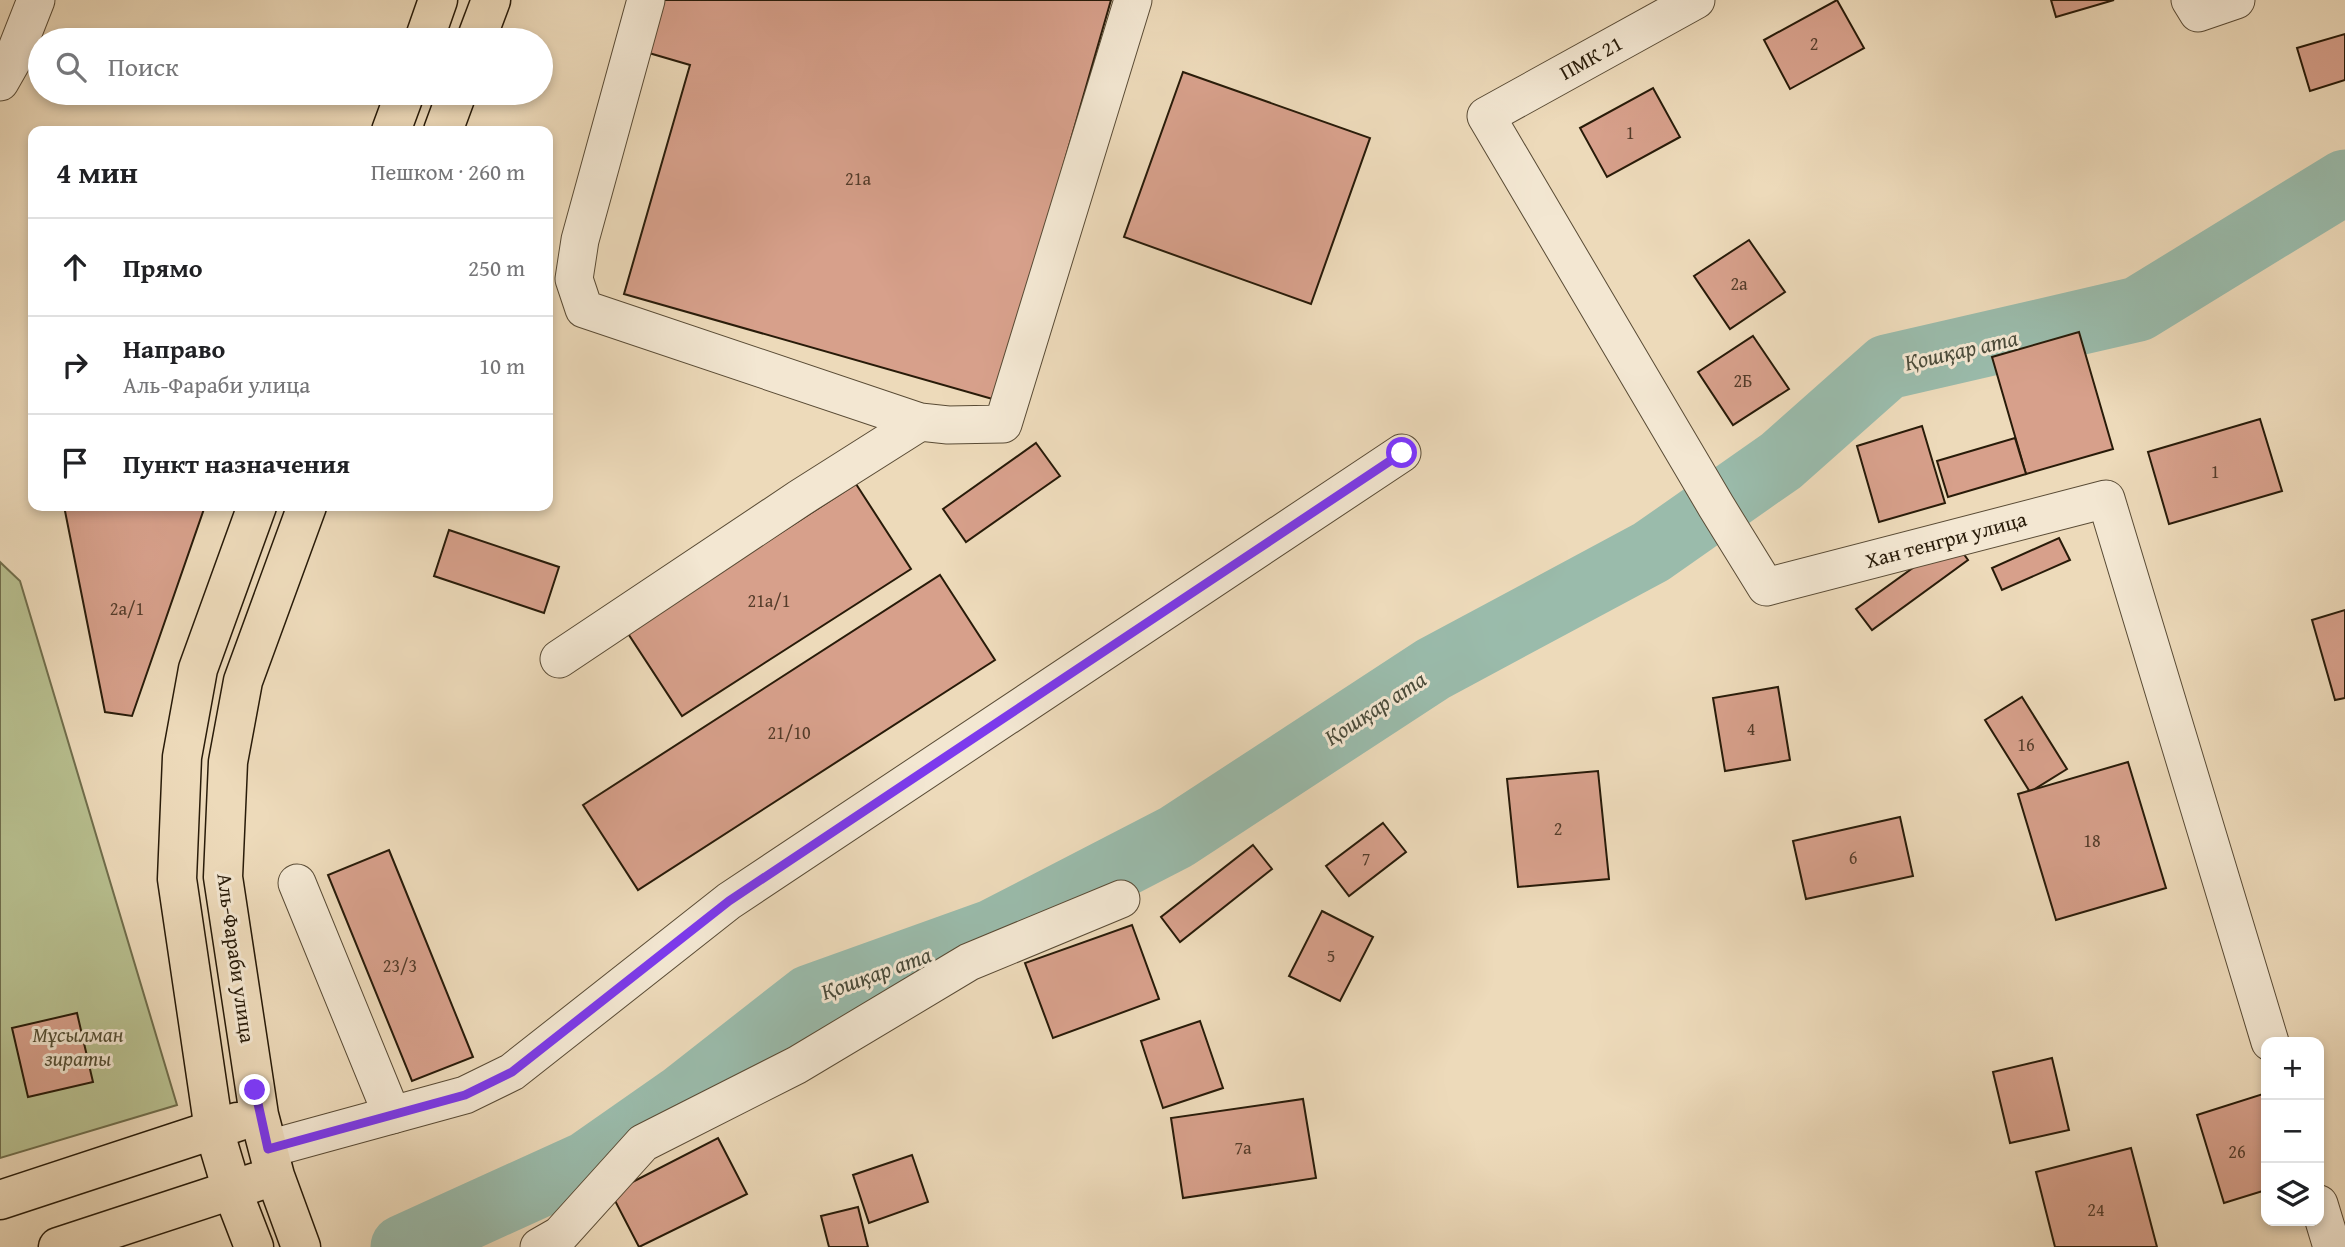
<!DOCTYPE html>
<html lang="ru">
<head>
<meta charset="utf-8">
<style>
  :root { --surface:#fff; --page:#f2f2f2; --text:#202124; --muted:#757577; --line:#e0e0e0 }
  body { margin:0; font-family:"Gentium Book Plus",serif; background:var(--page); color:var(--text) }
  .controls { position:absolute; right:21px; bottom:21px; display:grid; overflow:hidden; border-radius:14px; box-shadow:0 4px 10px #0003 }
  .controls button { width:63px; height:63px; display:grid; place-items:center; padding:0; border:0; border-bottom:2px solid var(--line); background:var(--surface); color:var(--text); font:35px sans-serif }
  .stop { position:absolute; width:21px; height:21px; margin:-16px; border:5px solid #7c3aed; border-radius:50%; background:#fff }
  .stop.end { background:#7c3aed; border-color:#fff; box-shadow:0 2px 7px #0008 }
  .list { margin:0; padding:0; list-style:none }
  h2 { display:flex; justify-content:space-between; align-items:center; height:91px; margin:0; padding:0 28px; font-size:30px }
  h2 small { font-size:23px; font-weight:400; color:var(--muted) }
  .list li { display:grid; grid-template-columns:46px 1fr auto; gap:21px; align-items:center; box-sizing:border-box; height:98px; padding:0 28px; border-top:2px solid var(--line) }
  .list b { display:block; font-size:26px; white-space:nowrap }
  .list p { margin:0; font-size:23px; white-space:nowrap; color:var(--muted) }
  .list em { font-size:23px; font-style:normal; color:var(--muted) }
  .icon { flex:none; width:38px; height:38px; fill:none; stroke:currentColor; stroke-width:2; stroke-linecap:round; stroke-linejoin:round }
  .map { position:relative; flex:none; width:2345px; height:1247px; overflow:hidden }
  .search { position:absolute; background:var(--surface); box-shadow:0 4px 10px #0003; left:28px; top:28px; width:525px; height:77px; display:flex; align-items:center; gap:18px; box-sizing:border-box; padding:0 24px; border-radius:38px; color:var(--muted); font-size:26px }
  .panel { position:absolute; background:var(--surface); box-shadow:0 4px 10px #0003; left:28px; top:126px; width:525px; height:385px; border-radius:14px }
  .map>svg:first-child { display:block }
</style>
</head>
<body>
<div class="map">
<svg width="2345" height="1247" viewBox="0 0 2345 1247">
  <rect width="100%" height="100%" fill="#eddaba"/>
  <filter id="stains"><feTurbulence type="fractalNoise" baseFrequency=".00286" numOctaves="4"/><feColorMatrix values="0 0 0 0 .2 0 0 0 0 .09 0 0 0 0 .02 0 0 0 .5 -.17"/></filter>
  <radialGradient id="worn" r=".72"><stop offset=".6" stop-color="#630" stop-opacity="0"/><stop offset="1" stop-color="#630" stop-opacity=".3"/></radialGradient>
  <path fill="#b8c090" stroke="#706e4c" stroke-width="2" d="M0,562L20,581L177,1105L0,1158Z"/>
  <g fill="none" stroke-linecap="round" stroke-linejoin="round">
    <path stroke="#9abbab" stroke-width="65" d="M403,1247L588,1163L681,1098L810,997L994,931L1176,837L1433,669L1651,552L1781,461L1887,367L2138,309L2345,182"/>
  </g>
  <g fill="#d7a08b" stroke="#281b09" stroke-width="2">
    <path d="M664,0H1111L996,400L624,294L690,65L649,53Z"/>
    <path d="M1837,0L1864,48L1790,89L1764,40Z"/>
    <path d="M2051,0H2114L2056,17Z"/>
    <path d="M2345,34V80L2310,91L2297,48Z"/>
    <path d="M1183,72L1370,138L1311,304L1124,237Z"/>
    <path d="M1653,88L1680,137L1607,177L1580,128Z"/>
    <path d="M1749,240L1785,292L1730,329L1694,276Z"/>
    <path d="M2079,332L2113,449L2026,474L1992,357Z"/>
    <path d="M1753,336L1789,389L1733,425L1698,372Z"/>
    <path d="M2260,419L2282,491L2169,524L2148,452Z"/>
    <path d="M1922,426L1945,503L1879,522L1857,446Z"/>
    <path d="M2015,438L2026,474L1948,497L1937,461Z"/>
    <path d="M1036,443L1060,476L966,542L943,509Z"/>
    <path d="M856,484L911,569L682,716L627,632Z"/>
    <path d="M64,506H205L132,716L105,712Z"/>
    <path d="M449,530L559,567L544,613L434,576Z"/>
    <path d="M2059,538L2070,560L2002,590L1992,568Z"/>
    <path d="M1953,539L1968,560L1872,630L1856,609Z"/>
    <path d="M940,575L995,660L638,890L583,805Z"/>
    <path d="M2345,610V698L2335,700L2312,620Z"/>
    <path d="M1778,687L1790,760L1725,771L1713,698Z"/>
    <path d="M2022,697L2067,769L2030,792L1985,720Z"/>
    <path d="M2128,762L2166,888L2056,920L2018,794Z"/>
    <path d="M1598,771L1609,879L1518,887L1507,779Z"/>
    <path d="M1900,817L1913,876L1806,899L1793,841Z"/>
    <path d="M1383,823L1406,852L1349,896L1326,866Z"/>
    <path d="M1253,845L1272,869L1180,942L1161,917Z"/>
    <path d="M389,850L473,1057L412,1081L328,875Z"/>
    <path d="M1322,911L1373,937L1340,1001L1289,976Z"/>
    <path d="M1132,925L1159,999L1053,1038L1025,963Z"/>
    <path d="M77,1013L93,1082L28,1097L12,1028Z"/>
    <path d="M1200,1021L1223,1088L1163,1108L1141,1041Z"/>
    <path d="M2052,1058L2069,1130L2010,1143L1993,1072Z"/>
    <path d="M2266,1093V1190L2224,1203L2197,1115Z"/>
    <path d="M1303,1099L1316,1178L1183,1198L1171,1118Z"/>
    <path d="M718,1138L747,1194L639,1247L611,1193Z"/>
    <path d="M2131,1148L2157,1247H2055L2036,1172Z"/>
    <path d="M912,1155L928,1202L869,1223L853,1175Z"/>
    <path d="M858,1207L868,1247H829L821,1216Z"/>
  </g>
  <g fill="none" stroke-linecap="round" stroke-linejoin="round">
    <g stroke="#594b35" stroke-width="39">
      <g id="minor">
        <path d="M646,0L580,240L574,279L584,309L920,422L948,425L1003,424L1133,0"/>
        <path d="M1696,0L1486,116L1716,506L1766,587L2106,499L2270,1042"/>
        <path d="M2190,0L2198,13L2236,0"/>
        <path d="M0,82L12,61L36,0"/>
        <path d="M559,659L800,498L920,422"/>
        <path d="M297,883L392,1115"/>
        <path d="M268,1149L465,1095L512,1072L729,901L1402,453"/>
        <path d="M2319,1204L2332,1247"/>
        <path d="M539,1247L560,1235L643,1143L797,1065L969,962L1121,899"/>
      </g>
    </g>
    <g stroke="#281b09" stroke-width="41">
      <g id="major">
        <path d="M424,40L438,0"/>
        <path d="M476,40L491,0"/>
        <path d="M391,131L405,93"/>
        <path d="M443,131L457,93"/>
        <path d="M0,1200L237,1122"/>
        <path d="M58,1247L256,1182"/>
        <path d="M254,1247L232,1190L214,1130L177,879L182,757L198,669L257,506"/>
        <path d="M301,1247L275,1176L259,1115L223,877L228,762L243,681L307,506"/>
      </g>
    </g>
    <use href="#minor" stroke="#f3e7d2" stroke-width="37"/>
    <use href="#major" stroke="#eddaba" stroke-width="38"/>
  </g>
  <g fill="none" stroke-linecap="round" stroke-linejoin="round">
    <path stroke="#7c3aed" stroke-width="9" d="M255,1090L268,1149L465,1095L512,1072L729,901L1402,453"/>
  </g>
  <g text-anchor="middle" stroke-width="6" stroke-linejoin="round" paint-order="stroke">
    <g font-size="18" fill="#543c2a">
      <text x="1814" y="50">2</text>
      <text x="1630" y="139">1</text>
      <text x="858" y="185">21а</text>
      <text x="1739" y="290">2а</text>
      <text x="1743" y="387">2Б</text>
      <text x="2215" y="478">1</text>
      <text x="769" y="607">21а/1</text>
      <text x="127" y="615">2а/1</text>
      <text x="1751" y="735">4</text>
      <text x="789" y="739">21/10</text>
      <text x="2026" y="751">16</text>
      <text x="1558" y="835">2</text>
      <text x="2092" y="847">18</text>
      <text x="1853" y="864">6</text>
      <text x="1366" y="865">7</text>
      <text x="1331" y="962">5</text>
      <text x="400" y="972">23/3</text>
      <text x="1243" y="1154">7а</text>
      <text x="2237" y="1158">26</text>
      <text x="2096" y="1216">24</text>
    </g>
    <g font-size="21" fill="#281b09" stroke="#f3e7d2">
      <text transform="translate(1591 58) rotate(-29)" y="7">ПМК 21</text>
      <text transform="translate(1946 540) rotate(-15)" y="7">Хан тенгри улица</text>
      <text transform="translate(236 958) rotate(82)" y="7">Аль-Фараби улица</text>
    </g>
    <g font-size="21" font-style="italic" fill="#534d32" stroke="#f3e7d2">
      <text x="78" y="1042">Мұсылман<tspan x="78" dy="24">зираты</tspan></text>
    </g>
    <g font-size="23" font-style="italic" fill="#4a4b3a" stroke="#f3e7d2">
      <text transform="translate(1961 350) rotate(-13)" y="8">Қошқар ата</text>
      <text transform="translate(1375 708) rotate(-33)" y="8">Қошқар ата</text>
      <text transform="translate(876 973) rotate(-20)" y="8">Қошқар ата</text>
    </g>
  </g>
  <rect width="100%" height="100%" filter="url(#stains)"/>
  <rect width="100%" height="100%" fill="url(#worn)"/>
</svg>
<div class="controls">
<button>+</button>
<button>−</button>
<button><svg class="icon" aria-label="layers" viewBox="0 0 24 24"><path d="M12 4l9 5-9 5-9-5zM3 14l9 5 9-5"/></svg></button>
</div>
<div class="stop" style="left:1402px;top:453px"></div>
<div class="stop end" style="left:255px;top:1090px"></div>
<div class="search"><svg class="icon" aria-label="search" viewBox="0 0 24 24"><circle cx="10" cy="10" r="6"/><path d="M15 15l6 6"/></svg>Поиск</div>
<section class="panel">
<h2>4 мин<small>Пешком · 260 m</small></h2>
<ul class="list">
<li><svg class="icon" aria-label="ahead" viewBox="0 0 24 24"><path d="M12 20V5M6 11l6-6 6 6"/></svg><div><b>Прямо</b></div><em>250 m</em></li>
<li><svg class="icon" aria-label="right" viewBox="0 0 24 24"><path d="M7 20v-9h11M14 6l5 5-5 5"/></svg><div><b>Направо</b><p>Аль-Фараби улица</p></div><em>10 m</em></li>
<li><svg class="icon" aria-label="arrive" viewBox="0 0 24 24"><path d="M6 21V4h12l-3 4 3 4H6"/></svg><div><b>Пункт назначения</b></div></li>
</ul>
</section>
</div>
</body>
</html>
